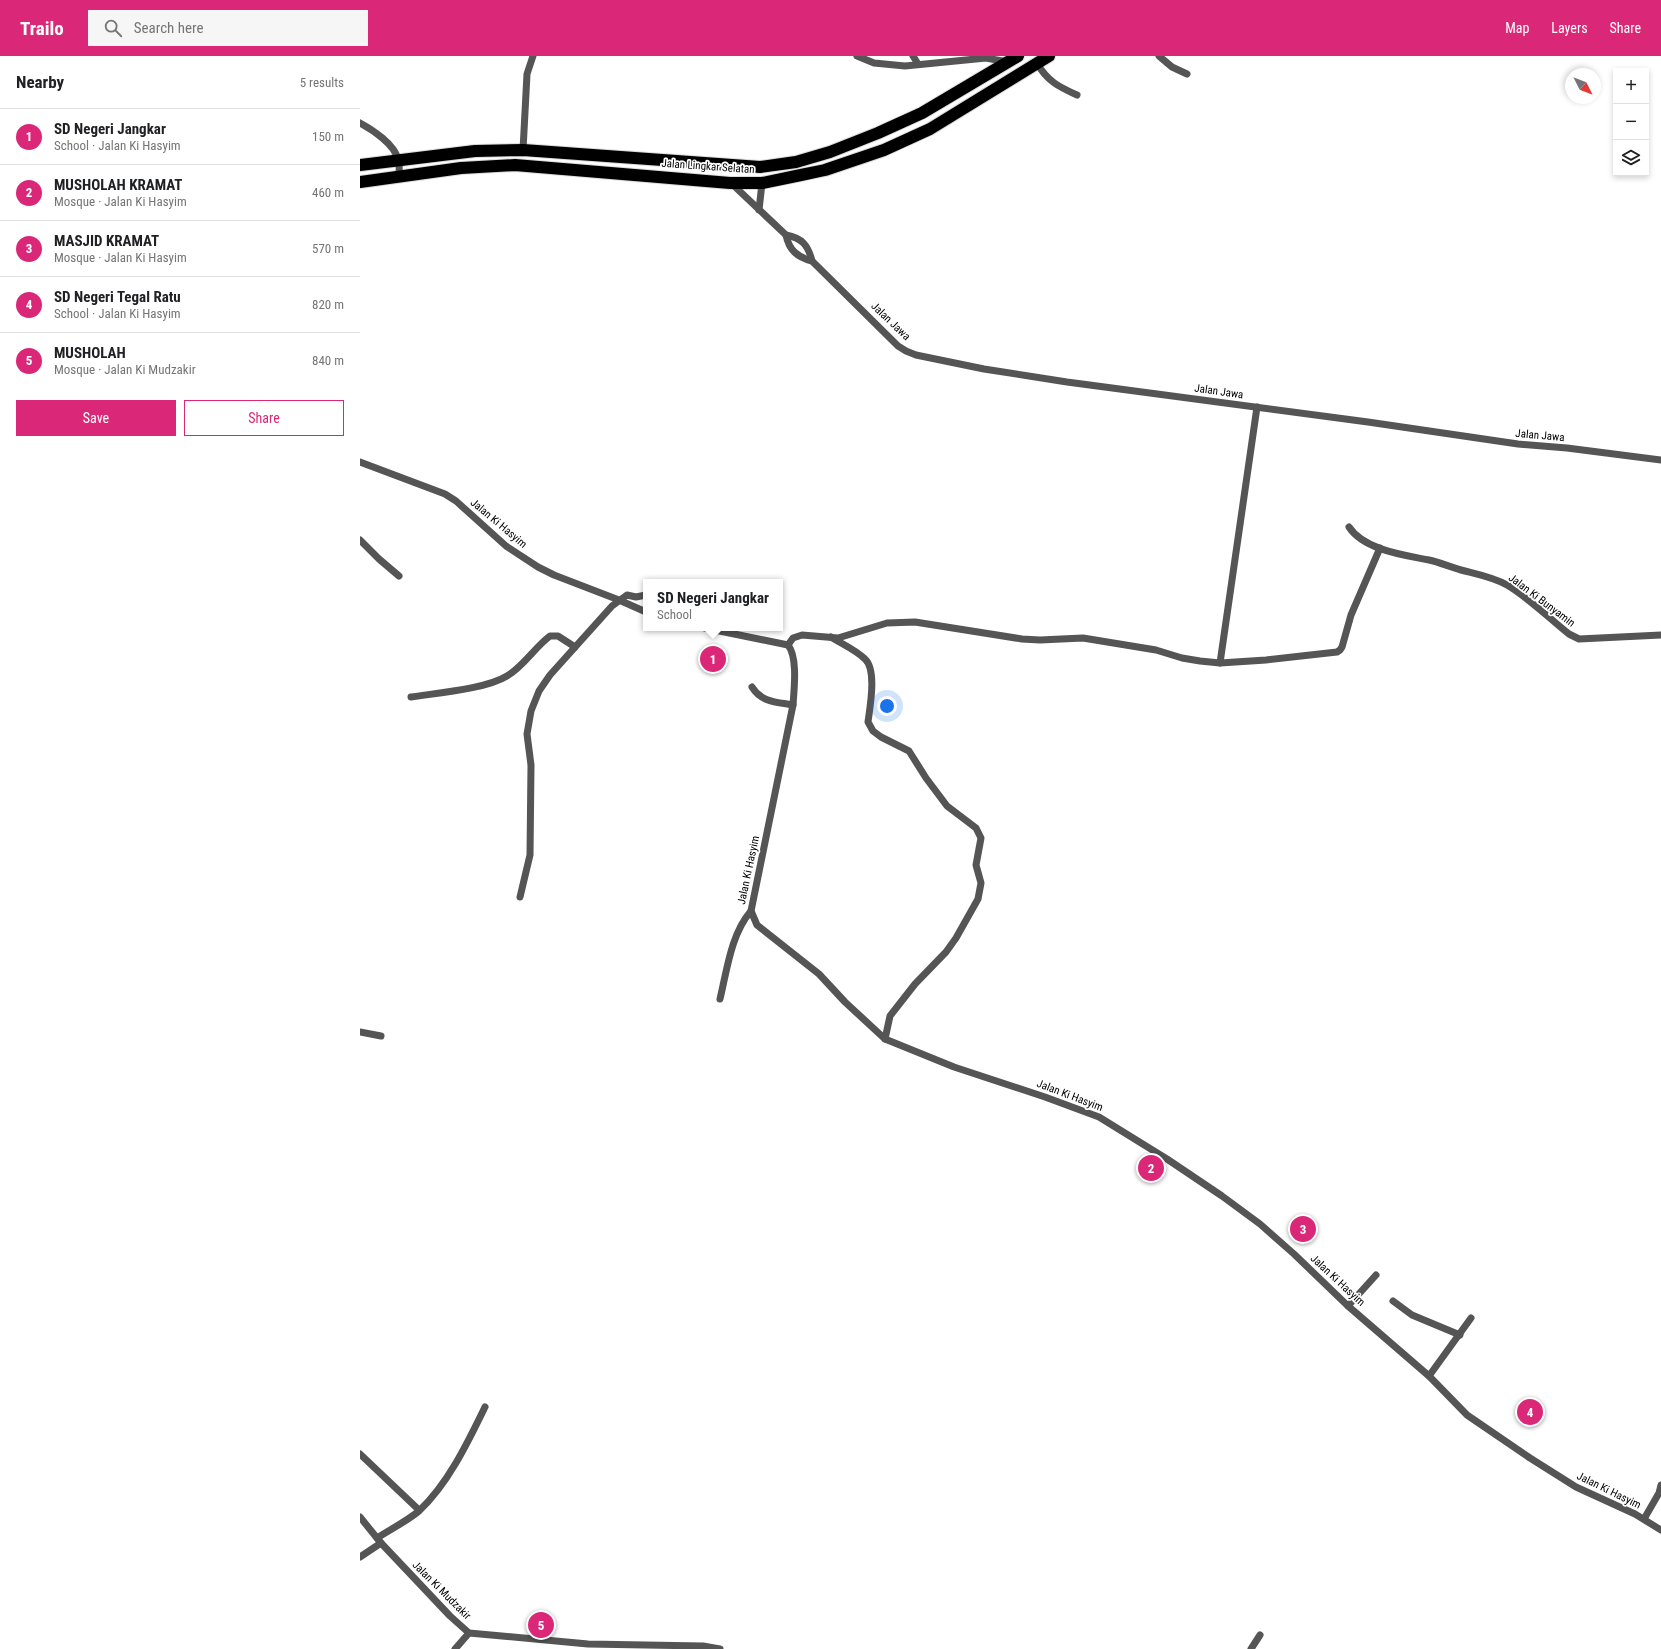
<!DOCTYPE html>
<html lang="en">
<head>
<meta charset="utf-8">
<style>
  :root { --surface:#fff; --page:#f6f6f6; --text:#202124; --muted:#757577; --line:#e0e0e0; --accent:#db2777 }
  body { margin:0; font-family:"Roboto Condensed",sans-serif; background:var(--page); color:var(--text) }
  .controls { position:absolute; right:12px; top:12px; display:grid; overflow:hidden; border-radius:0px; box-shadow:0 2px 6px #0003 }
  .controls button { width:36px; height:36px; display:grid; place-items:center; padding:0; border:0; border-bottom:1px solid var(--line); background:var(--surface); color:var(--text); font:20px sans-serif }
  .compass { position:absolute; left:1205px; top:12px; width:36px; height:36px; border-radius:50%; background:var(--surface); box-shadow:0 2px 6px #0003; rotate:132deg }
  .you { position:absolute; left:527px; top:650px; width:14px; height:14px; margin:-10px; border:3px solid #fff; border-radius:50%; background:#1a73e8; box-shadow:0 0 0 6px #1a73e833 }
  .badge { display:grid; place-items:center; width:26px; height:26px; border-radius:50%; background:var(--accent); color:#fff; font-size:13px; font-weight:700 }
  .pin { position:absolute; translate:-50% -50%; border:2px solid #fff; box-shadow:0 1px 4px #0006 }
  .popup { position:absolute; left:283px; top:523px; width:140px; height:52px; box-sizing:border-box; display:grid; place-content:center; border-radius:0px; background:var(--surface); filter:drop-shadow(0 1px 3px #0005); font-size:13px; white-space:nowrap; color:var(--muted) }
  .popup b { font-size:15px; color:var(--text) }
  .popup::after { content:''; position:absolute; left:50%; top:100%; margin-left:-8px; border:8px solid transparent; border-top-color:var(--surface) }
  .list { margin:0; padding:0; list-style:none }
  h2 { display:flex; justify-content:space-between; align-items:center; height:52px; margin:0; padding:0 16px; font-size:17px }
  h2 small { font-size:13px; font-weight:400; color:var(--muted) }
  .list li { display:grid; grid-template-columns:26px 1fr auto; gap:12px; align-items:center; box-sizing:border-box; height:56px; padding:0 16px; border-top:1px solid var(--line) }
  .list b { display:block; font-size:15px; white-space:nowrap }
  .list p { margin:0; font-size:13px; white-space:nowrap; color:var(--muted) }
  .list em { font-size:13px; font-style:normal; color:var(--muted) }
  .actions { display:flex; gap:8px; padding:12px 16px }
  .actions a { flex:1; padding:9px 0; border:1px solid var(--accent); border-radius:0px; text-align:center; font-size:14px; color:var(--accent) }
  .actions .main { background:var(--accent); color:#fff }
  .icon { flex:none; width:22px; height:22px; fill:none; stroke:currentColor; stroke-width:2; stroke-linecap:round; stroke-linejoin:round }
  .map { position:relative; flex:none; width:1301px; height:1593px; overflow:hidden }
  header { display:flex; align-items:center; gap:24px; box-sizing:border-box; height:56px; padding:0 20px; background:var(--accent); color:#fff }
  header strong { font-size:19px }
  nav { display:flex; gap:22px; margin-inline-start:auto; font-size:14px }
  .search { width:280px; height:36px; background:var(--page); display:flex; align-items:center; gap:10px; box-sizing:border-box; padding:0 14px; border-radius:0px; color:var(--muted); font-size:15px }
  main { display:flex }
  aside { flex:1; background:var(--surface) }
  .map>svg:first-child { display:block }
</style>
</head>
<body>
<header>
<strong>Trailo</strong>
<div class="search"><svg class="icon" aria-label="search" viewBox="0 0 24 24"><circle cx="10" cy="10" r="6"/><path d="M15 15l6 6"/></svg>Search here</div>
<nav><a>Map</a><a>Layers</a><a>Share</a></nav>
</header>
<main>
<aside>
<h2>Nearby<small>5 results</small></h2>
<ul class="list">
<li><span class="badge">1</span><div><b>SD Negeri Jangkar</b><p>School · Jalan Ki Hasyim</p></div><em>150 m</em></li>
<li><span class="badge">2</span><div><b>MUSHOLAH KRAMAT</b><p>Mosque · Jalan Ki Hasyim</p></div><em>460 m</em></li>
<li><span class="badge">3</span><div><b>MASJID KRAMAT</b><p>Mosque · Jalan Ki Hasyim</p></div><em>570 m</em></li>
<li><span class="badge">4</span><div><b>SD Negeri Tegal Ratu</b><p>School · Jalan Ki Hasyim</p></div><em>820 m</em></li>
<li><span class="badge">5</span><div><b>MUSHOLAH</b><p>Mosque · Jalan Ki Mudzakir</p></div><em>840 m</em></li>
</ul>
<div class="actions"><a class="main">Save</a><a>Share</a></div>
</aside>
<div class="map">
<svg width="1301" height="1593" viewBox="0 0 1301 1593">
  <rect width="100%" height="100%" fill="#fff"/>
  <g fill="none" stroke-linecap="round" stroke-linejoin="round">
    <g stroke="#dbdbdb" stroke-width="14">
      <g id="highway">
        <path d="M0,109L115,95L163,94L400,111L436,106L470,96L518,77L562,57L658,0"/>
        <path d="M0,126L101,112L155,109L370,127H402L441,119L465,114L524,94L570,73L689,0"/>
      </g>
    </g>
    <g stroke="#555" stroke-width="7">
      <path d="M497,0L514,7L545,10L626,2L648,6"/>
      <path d="M553,0L558,8"/>
      <path d="M799,0L812,11L827,18"/>
      <path d="M677,7C687,25 699,31 717,39"/>
      <path d="M0,67C13,74 34,88 38,103C40,108 39,116 39,121"/>
      <path d="M163,94L167,18L173,0"/>
      <path d="M371,127L426,179C442,182 448,189 452,205"/>
      <path d="M399,154L402,127"/>
      <path d="M426,179C429,194 437,201 452,205L538,290L546,295L556,299L624,313L707,326L1008,366L1158,388L1207,392L1301,404"/>
      <path d="M0,406L85,438L96,445L146,490L178,511L194,519L259,544L286,556"/>
      <path d="M989,471C1004,494 1044,499 1069,504C1079,506 1090,511 1101,514C1116,518 1133,521 1147,529C1169,542 1189,562 1209,578L1219,583L1301,579"/>
      <path d="M0,484L19,503L39,520"/>
      <path d="M345,572L428,589C438,601 434,634 433,649L391,855L397,869L459,918L485,946L525,983L594,1011L685,1041L739,1061L807,1103L862,1140L900,1168L934,1198L988,1250L1069,1320L1107,1359L1170,1402L1216,1431L1275,1458L1301,1474"/>
      <path d="M471,581C482,588 496,594 505,603C517,614 510,651 508,666L513,675L521,681L549,695L566,722L587,750L616,772L621,782L616,809L621,827L618,843L596,882L586,896L555,928L530,960L525,983"/>
      <path d="M428,589L433,582L442,579L478,582L527,567L555,566L662,583L680,584L723,582L796,594L822,602L840,605L860,607L906,604L977,596L980,594L982,591L991,559L1020,492"/>
      <path d="M860,607L897,351"/>
      <path d="M392,631C401,646 416,646 433,649"/>
      <path d="M51,641C77,637 126,633 147,620C164,610 174,592 190,580H198L215,591"/>
      <path d="M160,841L170,799L171,709L167,678L171,655L179,635L190,619L252,550L267,539L276,541L286,539"/>
      <path d="M360,943C367,914 371,878 391,855"/>
      <path d="M0,976L21,980"/>
      <path d="M1033,1245L1052,1259L1100,1279"/>
      <path d="M988,1250L1016,1219"/>
      <path d="M1069,1320L1111,1262"/>
      <path d="M0,1398L59,1454"/>
      <path d="M0,1461L21,1487L56,1524L90,1560L109,1577L228,1588L343,1590L360,1593"/>
      <path d="M1284,1463L1299,1437L1301,1429"/>
      <path d="M17,1482C31,1473 47,1465 59,1455C88,1428 108,1386 125,1351"/>
      <path d="M0,1501L21,1487"/>
      <path d="M95,1593L109,1577"/>
      <path d="M891,1593L900,1579"/>
    </g>
    <use href="#highway" stroke="#000" stroke-width="12"/>
  </g>
  <g text-anchor="middle" stroke-width="3.5" stroke-linejoin="round" paint-order="stroke">
    <g font-size="11" fill="#000" stroke="#fff">
      <text transform="translate(348 110) rotate(4)" y="4">Jalan Lingkar Selatan</text>
      <text transform="translate(531 265) rotate(44)" y="4">Jalan Jawa</text>
      <text transform="translate(859 335) rotate(8)" y="4">Jalan Jawa</text>
      <text transform="translate(1180 379) rotate(5)" y="4">Jalan Jawa</text>
      <text transform="translate(139 467) rotate(40)" y="4">Jalan Ki Hasyim</text>
      <text transform="translate(1182 544) rotate(37)" y="4">Jalan Ki Bunyamin</text>
      <text transform="translate(388 814) rotate(-78)" y="4">Jalan Ki Hasyim</text>
      <text transform="translate(710 1039) rotate(21)" y="4">Jalan Ki Hasyim</text>
      <text transform="translate(978 1224) rotate(43)" y="4">Jalan Ki Hasyim</text>
      <text transform="translate(1249 1434) rotate(26)" y="4">Jalan Ki Hasyim</text>
      <text transform="translate(82 1534) rotate(45)" y="4">Jalan Ki Mudzakir</text>
    </g>
  </g>
</svg>
<div class="controls">
<button>+</button>
<button>−</button>
<button><svg class="icon" aria-label="layers" viewBox="0 0 24 24"><path d="M12 4l9 5-9 5-9-5zM3 14l9 5 9-5"/></svg></button>
</div>
<svg class="compass" viewBox="-18 -18 36 36"><path d="M0-13l5 13h-10z" fill="#e53935"/><path d="M0 13l5-13h-10z" fill="#757577"/></svg>
<div class="you"></div>
<div class="pin badge" style="left:353px;top:603px">1</div>
<div class="popup"><b>SD Negeri Jangkar</b>School</div>
<div class="pin badge" style="left:791px;top:1112px">2</div>
<div class="pin badge" style="left:943px;top:1173px">3</div>
<div class="pin badge" style="left:1170px;top:1356px">4</div>
<div class="pin badge" style="left:181px;top:1569px">5</div>
</div>
</main>
</body>
</html>
